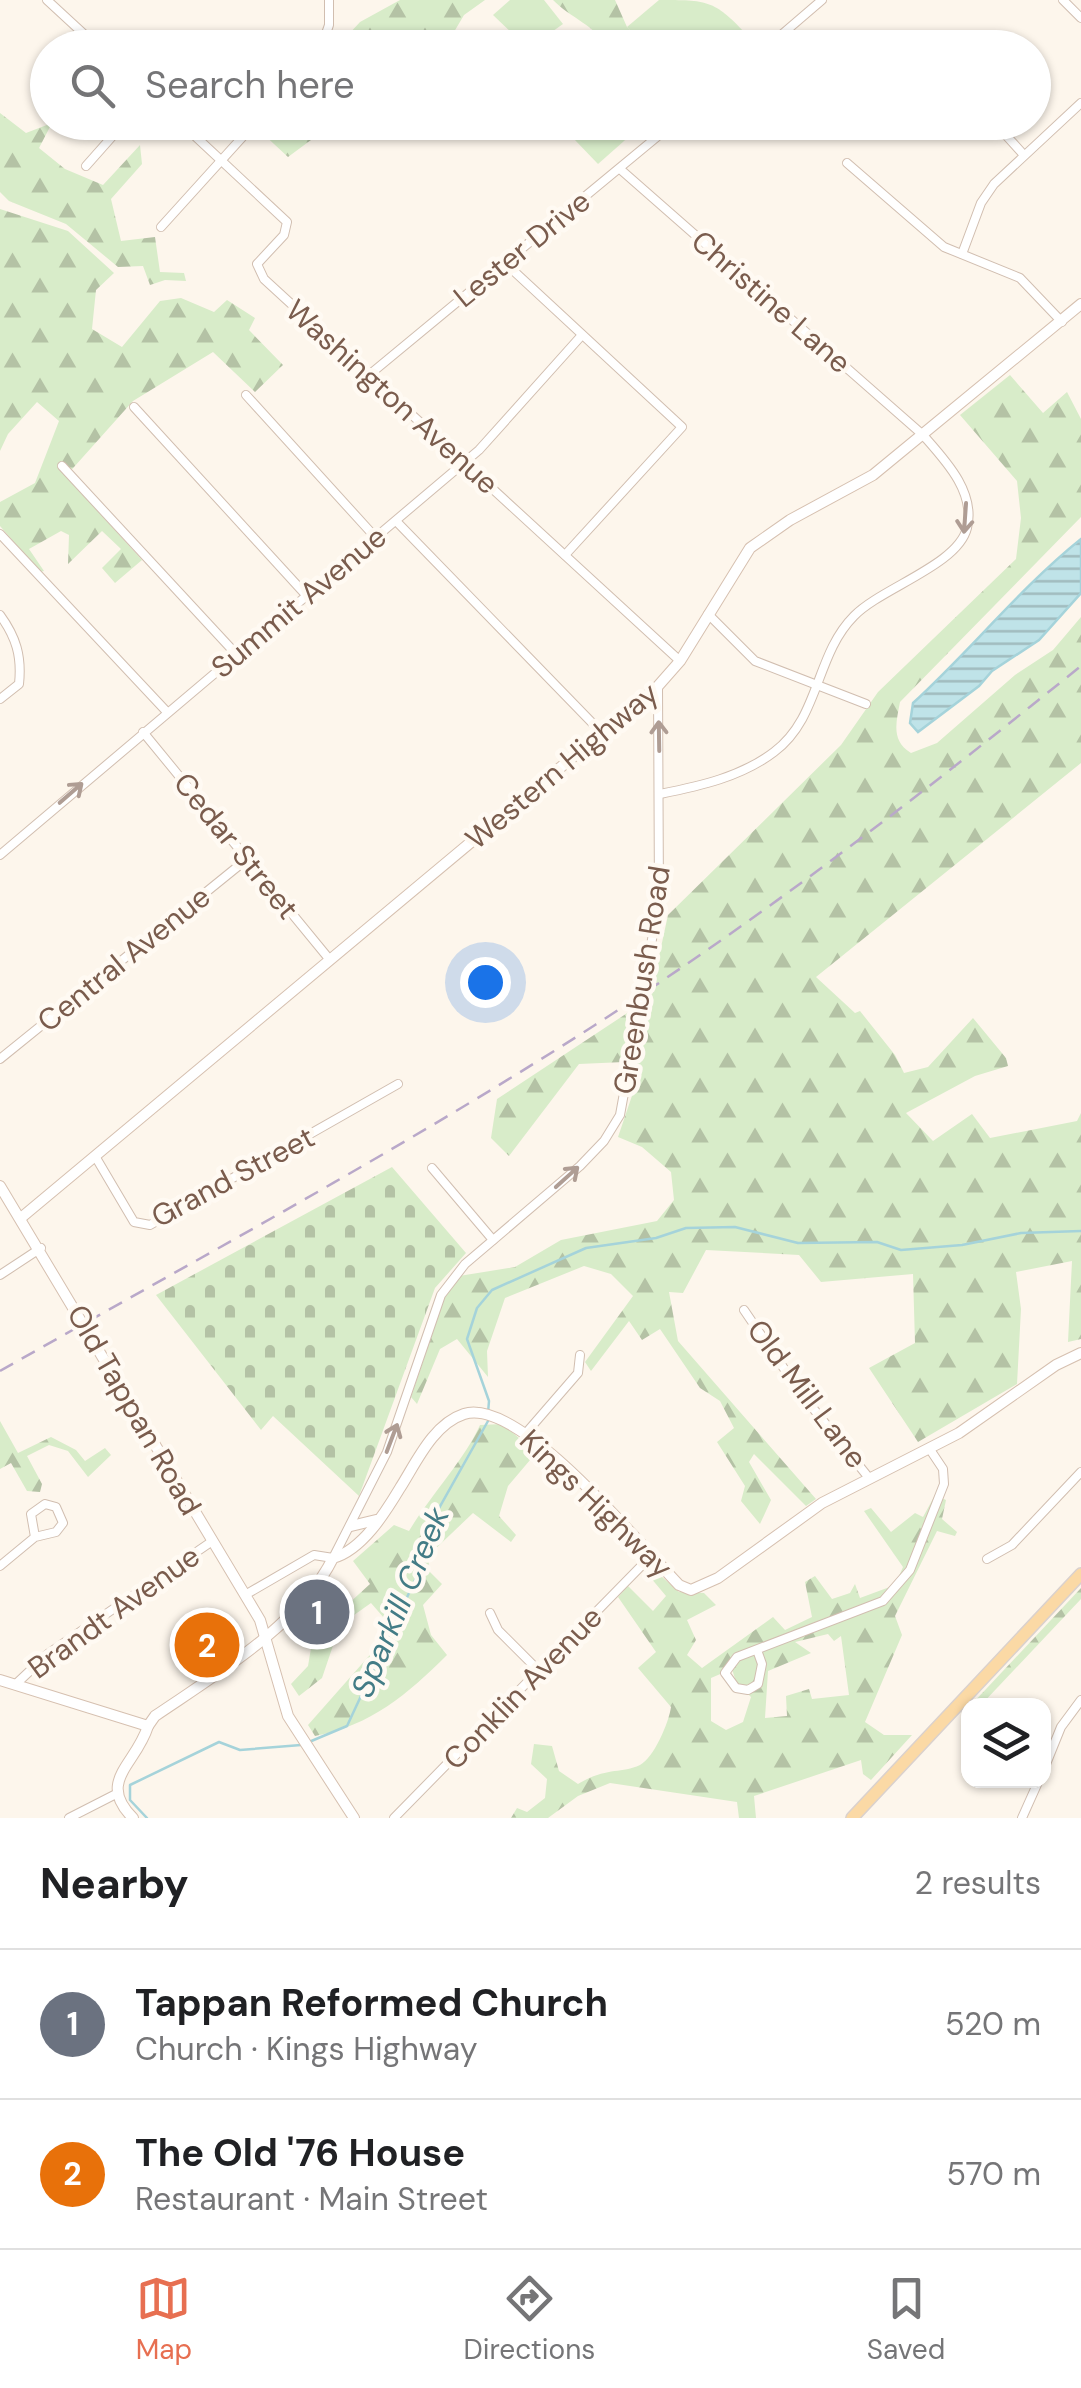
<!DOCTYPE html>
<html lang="en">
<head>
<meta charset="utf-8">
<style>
  :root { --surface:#fff; --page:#f2f2f2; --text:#202124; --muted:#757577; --line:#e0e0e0; --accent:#e76f51 }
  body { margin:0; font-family:"DM Sans",sans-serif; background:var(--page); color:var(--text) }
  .controls { position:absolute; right:30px; bottom:30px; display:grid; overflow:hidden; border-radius:20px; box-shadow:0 2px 8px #0004 }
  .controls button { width:90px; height:90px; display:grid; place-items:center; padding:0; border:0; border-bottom:2px solid var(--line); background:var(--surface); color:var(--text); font:50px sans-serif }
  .you { position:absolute; left:485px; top:982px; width:35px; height:35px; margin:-25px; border:8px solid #fff; border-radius:50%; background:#1a73e8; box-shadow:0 0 0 15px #1a73e833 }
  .badge { display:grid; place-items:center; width:65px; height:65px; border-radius:50%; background:var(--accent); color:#fff; font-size:32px; font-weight:700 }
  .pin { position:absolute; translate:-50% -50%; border:5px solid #fff; box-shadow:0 2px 10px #0006 }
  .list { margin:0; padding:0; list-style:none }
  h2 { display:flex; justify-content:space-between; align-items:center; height:130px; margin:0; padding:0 40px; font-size:42px }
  h2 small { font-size:32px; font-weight:400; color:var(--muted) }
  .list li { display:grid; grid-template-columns:65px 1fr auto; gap:30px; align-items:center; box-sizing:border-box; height:150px; padding:0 40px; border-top:2px solid var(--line) }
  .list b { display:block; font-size:38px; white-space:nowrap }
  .list p { margin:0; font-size:32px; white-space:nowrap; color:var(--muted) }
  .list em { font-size:32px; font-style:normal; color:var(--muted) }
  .icon { flex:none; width:55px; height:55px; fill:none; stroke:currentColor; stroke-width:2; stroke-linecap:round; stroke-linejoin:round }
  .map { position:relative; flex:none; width:1081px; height:1818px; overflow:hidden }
  .search { position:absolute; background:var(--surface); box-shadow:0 2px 8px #0004; left:30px; right:30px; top:30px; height:110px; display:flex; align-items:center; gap:25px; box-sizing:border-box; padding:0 35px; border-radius:55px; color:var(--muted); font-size:38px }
  .sheet { height:430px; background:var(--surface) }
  nav { display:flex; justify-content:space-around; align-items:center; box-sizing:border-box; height:140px; border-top:2px solid var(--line); background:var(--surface); font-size:28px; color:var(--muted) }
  nav a { display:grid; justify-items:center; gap:5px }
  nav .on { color:var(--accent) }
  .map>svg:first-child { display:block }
</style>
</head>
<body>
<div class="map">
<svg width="1081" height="1818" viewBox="0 0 1081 1818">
  <defs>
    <pattern id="forest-firs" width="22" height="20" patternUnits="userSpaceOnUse" patternTransform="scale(2.5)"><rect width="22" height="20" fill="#d8ecc9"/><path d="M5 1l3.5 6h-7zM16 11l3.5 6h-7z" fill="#b4c2a5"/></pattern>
    <pattern id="cemetery-stones" width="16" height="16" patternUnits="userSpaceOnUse" patternTransform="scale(2.5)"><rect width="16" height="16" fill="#d8ecc9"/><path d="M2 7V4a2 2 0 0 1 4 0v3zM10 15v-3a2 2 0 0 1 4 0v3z" fill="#b4c2a5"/></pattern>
    <pattern id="water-rules" width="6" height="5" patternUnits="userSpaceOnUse" patternTransform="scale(2.5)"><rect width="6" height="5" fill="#bfe3e8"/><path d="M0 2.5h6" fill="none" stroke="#a0bbbe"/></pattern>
  </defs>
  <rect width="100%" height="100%" fill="#fdf6ec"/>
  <g fill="#d8ecc9">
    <path d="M510,0H544L563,24L539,41L518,39L493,15Z"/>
    <path d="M659,0C707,0 714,0 745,33L728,47L649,48L627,27Z"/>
    <path d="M571,123H641V126L598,164L574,139Z"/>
  </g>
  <g fill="url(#forest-firs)" fill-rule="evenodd">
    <path d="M400,0H485L464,15L454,32L428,47H337L360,22Z"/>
    <path d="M553,0H615L627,27L649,47H606C598,27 569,17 553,0Z"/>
    <path d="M0,113L26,133L52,123L39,148L65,169L103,185L140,145L142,164L111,199L121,241L155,237L160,272L184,273L186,281L165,280L150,285L143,266L118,267L66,224L9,201L0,192Z"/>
    <path d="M268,123V122L334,123L288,157L260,131Z"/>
    <path d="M0,209L68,231L114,273L96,290L92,329L122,347L160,301L181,298L214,312L227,300L255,318L249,330L283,365L255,392L213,352L133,401L66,476L142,560L115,583L102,568L121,549L102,531L68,564L69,535L61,531L29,549L44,571L40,572L0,526V502L35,483L59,421L37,402L8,434L0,451Z"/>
    <path d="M1010,375L1043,413L1067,392L1081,419V517L900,702C896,723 891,741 911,753L937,743L1015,675L1053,650L1081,617V763L816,977L855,1013L860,1011L895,1055L904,1073L928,1067L973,1018L1006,1058L1008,1066L975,1076L906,1113L933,1141L972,1114L990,1138L1077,1121L1081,1113V1339L1068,1342L1072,1261L1016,1272L1021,1309L1017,1384L918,1442L869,1368L915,1343L913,1274L821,1282L799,1255L706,1250L683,1293L669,1292L678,1341L816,1499L806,1506L754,1454L749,1462L771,1500L760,1524L741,1501L745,1486L717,1442L734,1428L720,1401L700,1388L660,1329L642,1340L629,1321L591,1371L585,1362L633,1296L611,1274L584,1266L505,1298L487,1351L488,1377L457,1339L440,1349L417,1404L411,1397L444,1299L459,1276L515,1267L561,1240L657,1221L674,1200L671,1172L642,1147L618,1137L638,1078L624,1062L579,1064L509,1156L491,1138L497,1099L650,998L668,915L841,745L878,692L1016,559L1021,518L1017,481L960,415Z"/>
    <path d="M0,1421L18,1453L51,1437L76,1450L85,1461L105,1448L111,1455L88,1477L68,1451L49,1445L27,1456L42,1484L40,1492L27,1491L11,1463L0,1469Z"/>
    <path d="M503,1424L536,1453L508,1486L499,1516L516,1535L511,1542L473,1513L430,1554L428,1570L442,1584L423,1605L431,1635L447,1655C408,1694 370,1726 315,1736L308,1725L376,1648L384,1618L371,1603L340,1625L322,1678L299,1696L291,1684L308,1666L313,1636L370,1584L353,1561L394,1525L409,1531C430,1496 465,1459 480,1425Z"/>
    <path d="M935,1495L946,1500L942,1519L957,1532L955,1536L937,1531L895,1616L902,1635L865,1722L884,1735H912L871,1780L863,1774L861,1760L754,1796L756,1818H739L737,1802L610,1783L578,1796L548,1818H511L517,1808L527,1812L545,1798L547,1779L531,1764L534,1744L552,1746L559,1771L578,1784C606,1767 620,1774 640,1765C654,1758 669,1722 671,1707L638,1668L656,1652L618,1597L628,1586L653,1611L666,1596L645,1571L652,1568L679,1592L704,1593L716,1605L687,1620L696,1640L687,1655L702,1668L773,1617L785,1630L812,1617L805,1582L815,1576L832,1599L850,1593L855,1584L860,1598L895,1585L903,1567L864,1511L871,1508L891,1532L915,1513L923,1517ZM828,1634L834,1641L841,1636L849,1695L812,1699L809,1689L786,1696L787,1716L765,1718L768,1671L811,1653L795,1642ZM732,1669L736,1682L751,1697L743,1722L726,1730L711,1721V1678Z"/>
    <path d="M1081,1588V1599L981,1705H971Z"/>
  </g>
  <path fill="url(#cemetery-stones)" d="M392,1167L466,1253L435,1288L359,1496L273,1416L261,1430L156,1295Z"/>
  <path fill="url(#water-rules)" stroke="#a5d3da" stroke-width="2.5" d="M1081,539V593L1039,640L992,671L979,686L918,732L910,723L913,703C971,650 1020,588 1081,539Z"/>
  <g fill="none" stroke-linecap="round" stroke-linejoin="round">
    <g stroke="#a5d3da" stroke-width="2.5">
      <path d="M488,1413L489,1401L467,1339L477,1308L492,1290L586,1248L656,1238L686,1228L735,1227L798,1243L877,1242L901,1250L962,1245L1021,1233L1081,1231"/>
      <path d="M309,1742L347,1726L423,1563L420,1542L488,1421"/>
      <path d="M147,1818L130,1800V1785L219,1742L240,1750L301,1745"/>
    </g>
    <g stroke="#d1beb0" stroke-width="10">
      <g id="street">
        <path d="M47,0L99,48"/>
        <path d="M1063,0L1081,18"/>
        <path d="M192,48L197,42"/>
        <path d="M321,48L329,25V0"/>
        <path d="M766,48L822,0"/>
        <path d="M180,122L287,222L284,235L257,264L264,279L680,661"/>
        <path d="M994,122L1023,154"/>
        <path d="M847,163L944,247L1020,278L1062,322"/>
        <path d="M86,166L125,122"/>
        <path d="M620,169L923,435C945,460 976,492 967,528C958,565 881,588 854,616C815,655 820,718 774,752C741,777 700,786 660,794"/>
        <path d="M161,227L256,122"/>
        <path d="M962,254L981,203L994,184L1081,103"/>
        <path d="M505,263L682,427L565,555"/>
        <path d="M369,375L675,122"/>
        <path d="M246,395L376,538"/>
        <path d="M134,407L306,595"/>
        <path d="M62,466L237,655"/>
        <path d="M396,521L601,732"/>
        <path d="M0,534L167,712"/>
        <path d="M708,614L755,661L866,704"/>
        <path d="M0,615C16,637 22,656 19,684L0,699"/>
        <path d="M143,732L330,960"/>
        <path d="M0,855L479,450L582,335"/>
        <path d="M0,1059L247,859"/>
        <path d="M95,1156L134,1222L150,1225L398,1084"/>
        <path d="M432,1168L493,1240"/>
        <path d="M0,1275L41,1248"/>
        <path d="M744,1310L800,1392L869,1478"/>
        <path d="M526,1433L578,1373L580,1355"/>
        <path d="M987,1559L1012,1545L1081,1472"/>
        <path d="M0,1566L35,1537L56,1532L63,1523L56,1507L45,1504L31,1514L35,1537"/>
        <path d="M245,1595L314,1555L333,1558L387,1452L441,1295L465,1264L580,1166L604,1141L620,1115L659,901L658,686"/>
        <path d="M490,1613L498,1630L540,1672"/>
        <path d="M757,1650L762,1664L758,1684L748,1690L736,1688L725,1673L737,1657L883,1601L910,1570L944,1484L943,1469L929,1448"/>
        <path d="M17,1683L49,1653L211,1542"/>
        <path d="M1044,1769L1061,1727L1081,1700"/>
        <path d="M69,1818L116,1794"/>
        <path d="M394,1818L651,1556"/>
        <path d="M1022,1818L1039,1780"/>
      </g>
    </g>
    <g stroke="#d6c0b0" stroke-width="12">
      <g id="secondary">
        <path d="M0,1186L260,1620L288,1716L354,1818"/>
        <path d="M22,1217L658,686L680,661L750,548L790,520L873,475L1081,304"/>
        <path d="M351,1526L376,1520"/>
        <path d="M0,1680L148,1726L155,1716C215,1675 300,1625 333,1558C362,1550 385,1513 400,1488C416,1463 433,1424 464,1414C519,1396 641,1546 679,1585L691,1590L718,1578L822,1503L959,1433L1056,1365L1081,1353"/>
        <path d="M133,1818C96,1781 136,1765 148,1726"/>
      </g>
    </g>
    <g stroke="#dad1cd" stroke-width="14">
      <path id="primary" d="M852,1818L1081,1574"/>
    </g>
    <use href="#street" stroke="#fff" stroke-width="8"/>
    <use href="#secondary" stroke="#fff" stroke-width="10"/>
    <use href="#primary" stroke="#fbd9a5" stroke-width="11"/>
    <path stroke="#b9a8c9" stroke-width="2.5" stroke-dasharray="15 10" stroke-linecap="butt" d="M0,1371C199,1258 402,1149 595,1025C765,916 924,792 1081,666"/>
  </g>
  <defs><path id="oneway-shaft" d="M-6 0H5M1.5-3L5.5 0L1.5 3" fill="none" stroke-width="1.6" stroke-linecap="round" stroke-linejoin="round" transform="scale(2.5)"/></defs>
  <g stroke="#af9d94">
    <use href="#oneway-shaft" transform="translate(965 518) rotate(94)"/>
    <use href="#oneway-shaft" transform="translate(659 736) rotate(-91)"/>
    <use href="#oneway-shaft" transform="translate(71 793) rotate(-41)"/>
    <use href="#oneway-shaft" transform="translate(567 1177) rotate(-42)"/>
    <use href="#oneway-shaft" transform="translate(392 1438) rotate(-69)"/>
  </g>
  <g text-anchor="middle" stroke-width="9" stroke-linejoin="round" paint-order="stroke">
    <g font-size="30" fill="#7a5c4d" stroke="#fffaf3">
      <text transform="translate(522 249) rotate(-39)" y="10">Lester Drive</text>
      <text transform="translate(771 302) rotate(41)" y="10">Christine Lane</text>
      <text transform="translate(392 397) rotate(42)" y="10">Washington Avenue</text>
      <text transform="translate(299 602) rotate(-40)" y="10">Summit Avenue</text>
      <text transform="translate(562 766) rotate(-40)" y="10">Western Highway</text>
      <text transform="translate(236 846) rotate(51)" y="10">Cedar Street</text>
      <text transform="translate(124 959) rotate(-39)" y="10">Central Avenue</text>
      <text transform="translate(642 980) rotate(-81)" y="10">Greenbush Road</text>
      <text transform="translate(233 1177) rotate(-28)" y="10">Grand Street</text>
      <text transform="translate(807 1394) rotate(53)" y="10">Old Mill Lane</text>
      <text transform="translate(134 1410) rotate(60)" y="10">Old Tappan Road</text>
      <text transform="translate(596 1504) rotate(44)" y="10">Kings Highway</text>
      <text transform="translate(114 1612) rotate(-36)" y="10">Brandt Avenue</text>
      <text transform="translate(523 1688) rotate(-46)" y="10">Conklin Avenue</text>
    </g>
    <g font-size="32" font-style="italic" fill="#437c86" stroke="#fffaf3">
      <text transform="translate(400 1602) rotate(-67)" y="11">Sparkill Creek</text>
    </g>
  </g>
</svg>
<div class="controls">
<button><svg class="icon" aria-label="layers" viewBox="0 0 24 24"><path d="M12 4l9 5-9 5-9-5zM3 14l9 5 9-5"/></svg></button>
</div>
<div class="you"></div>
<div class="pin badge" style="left:317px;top:1612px;background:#6b7280">1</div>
<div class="pin badge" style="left:207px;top:1645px;background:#e8710a">2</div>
<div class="search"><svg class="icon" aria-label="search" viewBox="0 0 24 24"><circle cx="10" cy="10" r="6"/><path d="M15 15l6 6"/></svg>Search here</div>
</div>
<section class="sheet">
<h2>Nearby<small>2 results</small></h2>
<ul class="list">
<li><span class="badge" style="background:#6b7280">1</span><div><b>Tappan Reformed Church</b><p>Church · Kings Highway</p></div><em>520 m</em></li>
<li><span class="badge" style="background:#e8710a">2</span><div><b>The Old '76 House</b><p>Restaurant · Main Street</p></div><em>570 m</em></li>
</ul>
</section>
<nav>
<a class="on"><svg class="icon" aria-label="map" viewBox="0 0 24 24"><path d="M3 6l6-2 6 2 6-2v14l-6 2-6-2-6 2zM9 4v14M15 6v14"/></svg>Map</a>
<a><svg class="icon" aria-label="directions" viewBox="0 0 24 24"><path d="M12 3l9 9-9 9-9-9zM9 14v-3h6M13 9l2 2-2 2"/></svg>Directions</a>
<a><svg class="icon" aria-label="saved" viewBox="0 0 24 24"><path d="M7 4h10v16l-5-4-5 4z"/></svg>Saved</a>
</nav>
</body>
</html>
